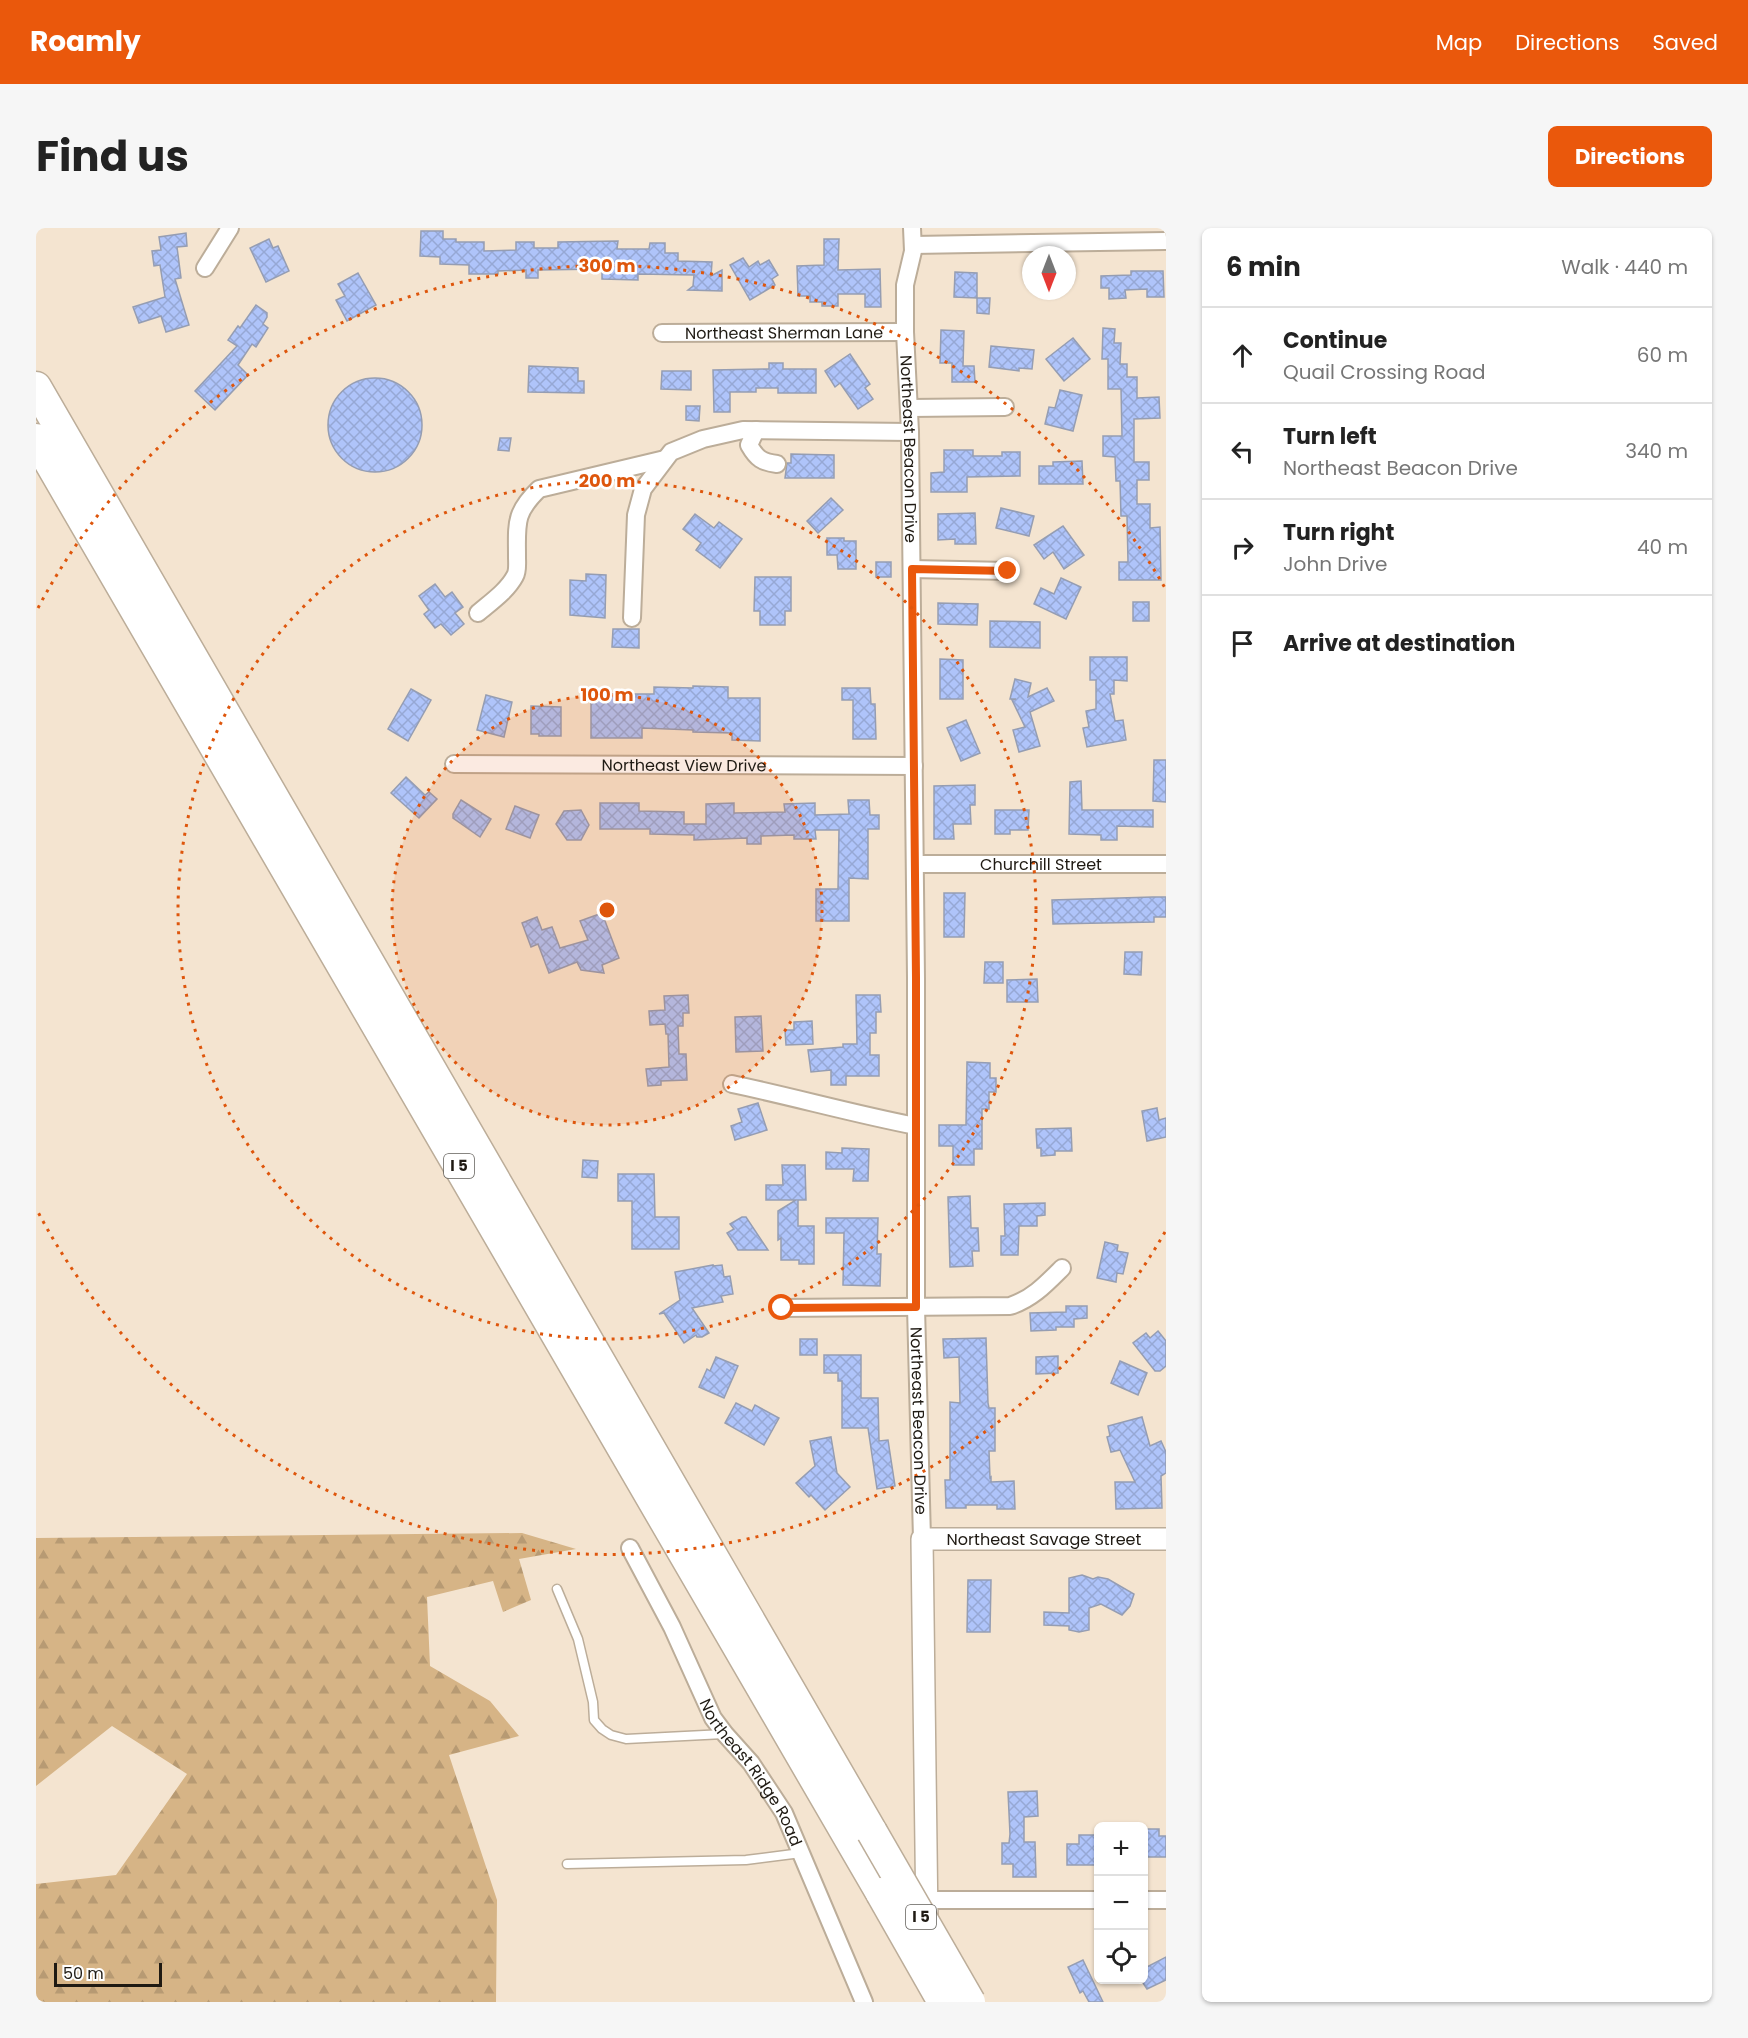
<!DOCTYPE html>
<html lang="en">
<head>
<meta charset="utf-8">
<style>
  :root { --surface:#fff; --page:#f6f6f6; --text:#222; --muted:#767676; --line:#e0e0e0; --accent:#ea580c }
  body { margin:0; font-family:Poppins,sans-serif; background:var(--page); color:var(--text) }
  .controls { position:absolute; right:18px; bottom:18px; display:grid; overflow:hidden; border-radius:9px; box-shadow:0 2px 4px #0004 }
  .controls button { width:54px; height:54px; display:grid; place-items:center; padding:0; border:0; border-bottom:2px solid var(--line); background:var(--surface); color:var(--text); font:30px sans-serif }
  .compass { position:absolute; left:986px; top:18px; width:54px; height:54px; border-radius:50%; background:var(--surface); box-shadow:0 2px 4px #0004; rotate:180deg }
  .scale { position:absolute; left:18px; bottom:15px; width:108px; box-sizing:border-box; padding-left:6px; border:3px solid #1f1a13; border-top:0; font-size:16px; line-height:21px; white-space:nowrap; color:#1f1a13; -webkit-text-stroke:4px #fff; paint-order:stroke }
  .stop { position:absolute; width:18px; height:18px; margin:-14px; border:4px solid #ea580c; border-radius:50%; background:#fff }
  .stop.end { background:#ea580c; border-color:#fff; box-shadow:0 2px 6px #0008 }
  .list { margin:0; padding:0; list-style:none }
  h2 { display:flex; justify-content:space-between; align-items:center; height:78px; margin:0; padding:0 24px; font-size:26px }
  h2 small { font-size:20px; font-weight:400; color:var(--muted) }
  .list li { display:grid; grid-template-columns:39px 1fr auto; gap:18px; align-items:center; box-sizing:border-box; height:96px; padding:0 24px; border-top:2px solid var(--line) }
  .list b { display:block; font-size:22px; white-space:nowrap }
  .list p { margin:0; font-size:20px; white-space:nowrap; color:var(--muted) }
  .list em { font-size:20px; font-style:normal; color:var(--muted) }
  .icon { flex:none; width:33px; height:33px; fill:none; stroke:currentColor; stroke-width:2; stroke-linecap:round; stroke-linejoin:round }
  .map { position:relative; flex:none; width:1130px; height:1774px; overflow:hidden; border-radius:9px }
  header { display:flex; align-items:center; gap:36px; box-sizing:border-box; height:84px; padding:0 30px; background:var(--accent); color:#fff }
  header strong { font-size:28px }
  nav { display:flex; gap:33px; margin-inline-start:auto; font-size:21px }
  .intro { display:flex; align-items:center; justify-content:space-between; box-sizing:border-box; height:144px; padding:0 36px }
  h1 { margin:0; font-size:42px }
  .button { padding:15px 27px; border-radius:9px; background:var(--accent); color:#fff; font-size:21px; font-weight:700 }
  main { display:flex; gap:36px; padding:0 36px }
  aside { flex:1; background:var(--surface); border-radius:9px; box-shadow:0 2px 4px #0004 }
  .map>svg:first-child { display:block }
</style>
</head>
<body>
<header>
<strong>Roamly</strong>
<nav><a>Map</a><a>Directions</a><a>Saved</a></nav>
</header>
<div class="intro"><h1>Find us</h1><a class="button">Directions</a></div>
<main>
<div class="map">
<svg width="1130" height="1774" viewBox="0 0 1130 1774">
  <defs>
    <pattern id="forest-firs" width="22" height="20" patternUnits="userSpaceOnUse" patternTransform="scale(1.5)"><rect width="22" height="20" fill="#d6b486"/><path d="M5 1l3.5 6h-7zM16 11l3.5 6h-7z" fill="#b79a73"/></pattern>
    <pattern id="building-cross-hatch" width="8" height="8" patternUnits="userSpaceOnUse" patternTransform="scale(1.5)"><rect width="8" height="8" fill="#afc4fa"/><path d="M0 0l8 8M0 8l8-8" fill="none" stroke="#96a8d5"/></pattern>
  </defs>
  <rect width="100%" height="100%" fill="#f4e4d0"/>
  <path fill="url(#forest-firs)" d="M486,1305L540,1321L483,1331L495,1372L467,1384L457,1353L391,1369L394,1438L454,1473L483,1508L413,1527L461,1672L460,1774H0V1656L80,1647L151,1546L76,1498L0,1558V1310Z"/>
  <g fill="url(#building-cross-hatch)" stroke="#959db2" stroke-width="1.5">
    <path d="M385,3H407V11H420V14H448V23L480,22V14H498V20H522V14L582,13L581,21H613L614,15H629V25H642V33L676,34L675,48L686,42V63L652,62L657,58L658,47L602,46V52L566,51V41L502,42V50H490V42L462,43V46H433V37L404,36V29L384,28Z"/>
    <path d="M150,5L151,18L141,19L145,50L139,51L153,97L130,104L125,88L103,95L97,79L129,69L124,37L118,38L116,23L125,22L123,9Z"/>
    <path d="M233,11L237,20L242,18L253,43L230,54L214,20Z"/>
    <path d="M788,11H803L802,42L844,41L845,79H829V66H802V78H786V74H774V68H762L761,38L788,37Z"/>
    <path d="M707,30L713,39L722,33L724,37L733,32L742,47L736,51L739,57L714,72L694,37Z"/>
    <path d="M1095,43H1127L1128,69H1111V61L1089,62L1090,70L1073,71V60H1065V48L1095,47Z"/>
    <path d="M919,44L941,45V70L918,69Z"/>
    <path d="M322,45L340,77L311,93L300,72L309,68L302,56Z"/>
    <path d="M941,70H954L953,86L941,85Z"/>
    <path d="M220,77L231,85V89L227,96L232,100L220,119L216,116L202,137L212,147L179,182L159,163L201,118L192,112L202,98L204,100Z"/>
    <path d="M1067,100L1079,101L1078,115H1085L1084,136H1091V149H1101V170L1123,169L1124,190L1098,191V234H1113V252H1101V276H1114V300L1124,299L1125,352H1083V334H1092L1091,288H1085L1084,253H1080L1079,229L1067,228V208H1086L1085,161H1072V131H1066Z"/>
    <path d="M905,102L928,103L927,138H938L939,154H916V135H904Z"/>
    <path d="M1037,110L1054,131L1028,153L1010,131Z"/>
    <path d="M955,118L998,122L996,141L983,140V143L953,139Z"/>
    <path d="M814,126L834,156L829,160L837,171L822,181L804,155L799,159L789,143Z"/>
    <path d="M733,135H747V141H780V165H742V160H720V164H694V184H678L677,142L733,141Z"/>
    <path d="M493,138L542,140V153H548V165L492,164Z"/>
    <path d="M626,143H655V162L625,161Z"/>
    <circle cx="339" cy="197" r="47"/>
    <path d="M1024,162L1046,167L1037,203L1009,196L1013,179L1019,180Z"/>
    <path d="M650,178H664L663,193L650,192Z"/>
    <path d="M464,210H475L473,223L462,222Z"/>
    <path d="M908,222H937V228H966V224H984V248L931,249V264H895V245L908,244Z"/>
    <path d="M755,226L798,227V250H749L751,235H755Z"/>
    <path d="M1046,233L1047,256H1003V238H1017V234Z"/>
    <path d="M795,270L807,282L782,305L771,293Z"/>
    <path d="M965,280L998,288L993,308L960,300Z"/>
    <path d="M939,285L940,316H919V311L902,312V286Z"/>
    <path d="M659,286L678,300L683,294L706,311L684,340L660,322L665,315L647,301Z"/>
    <path d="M1027,298L1048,327L1028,341L1017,324L1008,331L998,317Z"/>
    <path d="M791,310H808V313H820V341H802L801,327H791Z"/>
    <rect x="840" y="334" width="15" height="15"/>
    <path d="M550,346L570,347L569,390L534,387V352L550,353Z"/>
    <path d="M719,349H755V383H749V397H724V383H718Z"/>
    <path d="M1025,350L1045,359L1030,391L998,376L1005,360L1018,366Z"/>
    <path d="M399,356L409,369L416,364L427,379L419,385L428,396L415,407L405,396L399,400L388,386L393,382L383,368Z"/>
    <rect x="1097" y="374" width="16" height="19"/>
    <path d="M902,375L942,376L941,397L902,396Z"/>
    <path d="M954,393L1004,394V420L954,419Z"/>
    <path d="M577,401H603V420L576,419Z"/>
    <path d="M1054,429H1091V453L1078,452V466H1074L1079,493L1087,492L1090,512L1051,519L1047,500L1053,499L1050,483L1060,481V452H1054Z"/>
    <path d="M904,431L927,432V471H904Z"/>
    <path d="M979,451L995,455L992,469L1011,460L1018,473L994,484L1004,518L983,524L977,502L989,499L976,472L980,471H974Z"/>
    <path d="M657,458L692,459V470H724V513L696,512V505L657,504V502L606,500V510H555V466H618V459L657,460Z"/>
    <path d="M806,460H834L835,476H839L840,511H817V472H806Z"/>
    <path d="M375,461L395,472L372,513L352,501Z"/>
    <path d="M450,467L476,474L468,509L441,502Z"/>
    <path d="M495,478L525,479V508H503V506H495Z"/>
    <path d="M930,492L944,525L925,533L911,500Z"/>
    <path d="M1118,532H1130V574L1117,573Z"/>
    <path d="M370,549L389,567L393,564L401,571L383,590L355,565Z"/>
    <path d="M1045,553L1046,582H1117V599L1081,598V612H1065V607L1033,606L1034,554Z"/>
    <path d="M939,557V577H934L935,596H917L918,611H898V558Z"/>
    <path d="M425,572L455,591L444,609L417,590V586Z"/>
    <path d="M812,572H833L834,587H843V601H832V651L813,650V693H780V661H802L803,602H779L780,611H758V607L725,608V616H711V610L658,612V607L614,606V601H564V575H603V583L648,584V596H670V576L698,575V585L749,584L748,576L779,575V587L813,586Z"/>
    <path d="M479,578L503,587L494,610L470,601Z"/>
    <path d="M545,582L553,597L545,612H531L520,596L528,583Z"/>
    <path d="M959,582H993L992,602H974V606H959Z"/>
    <path d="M908,665H929L928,709H908Z"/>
    <path d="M1117,669H1130V689H1118V694L1017,696L1016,672Z"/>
    <path d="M566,685L583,730L566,737L568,745L545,742L541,734L513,745L502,716L495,719L486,695L501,689L506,702L516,699L524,720L552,712L544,693Z"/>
    <path d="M1089,724H1106L1105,747L1088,746Z"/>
    <path d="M949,734H967V755H948Z"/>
    <path d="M1001,751L1002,774H971V752Z"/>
    <path d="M652,767L653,785H647V798H642L643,826H650L651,852L625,853V857L612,858L610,841L633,839L632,806H630L629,796L614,797L613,783L629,782L628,768Z"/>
    <path d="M820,767H844L845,784H840V805H834V827H843V848H810V857H795V842L775,844L772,822L807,819V816H821Z"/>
    <path d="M725,788L727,823L700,824L699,789Z"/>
    <path d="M776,793L777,816L750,817L749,802H758V794Z"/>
    <path d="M931,834L954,835V850H960V864H953V881H946V921H938V937H917V918H903V897H930Z"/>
    <path d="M722,875L731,902L699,912L695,898L706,894L702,881Z"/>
    <path d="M1121,880L1123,892L1130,890V909L1111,913L1106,883Z"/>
    <path d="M1035,900L1036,923H1019V927L1005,928V920H1001L1000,901Z"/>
    <path d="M806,920L833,921L832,953H817L818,941H790V924L806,925Z"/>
    <path d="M547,932L562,933L561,950L546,949Z"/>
    <path d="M746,937H769L770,972H762V998H778V1036H763V1032H745V1010L742,1012V983L760,972H730V957H747Z"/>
    <path d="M582,946H618L619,989H643V1021H596V973H582Z"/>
    <path d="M934,968L935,1000H942L943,1023H936L937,1038L914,1039L912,969Z"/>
    <path d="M1009,975V987L1001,988V998H983L982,1027H965V1008H969L968,976Z"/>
    <path d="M706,989H710L732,1022H702L691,1005L698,1001L694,996Z"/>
    <path d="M790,990H842L841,1026H845L844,1058L807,1057L808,1005H790Z"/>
    <path d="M1069,1014L1082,1017L1081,1023L1092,1025L1087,1046L1081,1045L1080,1054L1061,1050Z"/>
    <path d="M677,1037V1038L686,1037L688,1049L694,1048L697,1066L685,1068L687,1074L656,1080L673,1105L666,1109H661L660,1107L648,1115L628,1085L623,1086L644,1072L639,1044Z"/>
    <path d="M1030,1078H1051V1090L1038,1091V1099H1020V1102L995,1103L994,1085L1030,1084Z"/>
    <path d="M1122,1103L1130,1113V1138L1124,1143H1119L1097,1115L1110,1105L1114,1110Z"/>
    <path d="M950,1110L952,1175L953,1180H959V1223H953L954,1250L955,1249V1254L978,1253L979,1281H961V1277H930V1280H910L909,1252H914V1174L924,1175L923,1129L908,1130L907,1111Z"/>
    <rect x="764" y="1111" width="17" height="16"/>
    <path d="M788,1127H825V1170H842L843,1213L852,1212L859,1258L841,1261L832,1200H806V1153H802V1145H788Z"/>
    <path d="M1022,1128V1145L1000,1146V1129Z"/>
    <path d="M680,1129L702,1138L688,1170L663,1159L671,1141L674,1143Z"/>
    <path d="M1084,1133L1111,1145L1102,1167L1075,1155Z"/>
    <path d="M700,1175L716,1183L719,1177L743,1190L728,1217L689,1195Z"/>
    <path d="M1106,1189L1114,1218L1125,1213L1130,1224V1245L1125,1248L1126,1280L1080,1281L1079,1254H1099L1084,1222L1075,1224L1071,1209L1074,1208L1072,1198Z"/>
    <path d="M795,1209L801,1245L814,1259L789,1282L775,1267L773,1269L760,1255L779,1238L774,1213Z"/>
    <path d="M1046,1347L1057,1351L1062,1349L1072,1351L1098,1366L1094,1378L1086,1387L1065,1376L1053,1380V1402L1043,1404L1033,1402V1398L1008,1397V1384L1033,1385V1350Z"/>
    <path d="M932,1352H955L954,1404H931Z"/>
    <path d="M1001,1563L1002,1588L988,1589V1614H999L1000,1649H977V1636H966V1615H973L974,1606L972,1564Z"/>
    <path d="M1107,1601H1123V1608H1130V1629H1107Z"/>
    <path d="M1043,1607H1061L1062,1637H1031V1616H1043Z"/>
    <path d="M1130,1729V1752L1111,1761L1107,1755V1741Z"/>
    <path d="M1047,1732L1067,1774H1053L1047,1763L1044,1765L1032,1739Z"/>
  </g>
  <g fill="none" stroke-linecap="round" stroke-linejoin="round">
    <g stroke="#bcad99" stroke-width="11">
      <g id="service">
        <path d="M521,1361L542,1411L557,1474L558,1492L566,1501L575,1507L590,1511L688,1506"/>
        <path d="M531,1636L710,1632L765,1625"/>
      </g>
    </g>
    <g stroke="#bcad99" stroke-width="20">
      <g id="minor">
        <path id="s1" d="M876,0L877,23L869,57V104L874,204L880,750V1079L886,1311"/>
        <path d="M877,17L1130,13"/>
        <path d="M169,40L194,0"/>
        <path id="s2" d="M626,105L869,104"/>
        <path d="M874,180L969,179"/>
        <path d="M720,202L713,217C721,231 726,234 741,236"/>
        <path d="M876,341L972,343"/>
        <path d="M442,385C455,374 471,363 479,348C482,343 481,335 481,329C481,296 478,285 503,261L629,231"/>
        <path d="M596,390L600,287L607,261L635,224L667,211L707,202L874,204"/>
        <path id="s3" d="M418,536L878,538"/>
        <path id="s4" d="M879,636H1130"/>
        <path d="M696,856C758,869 818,886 880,898"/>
        <path d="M746,1080L974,1078C996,1071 1010,1056 1026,1040"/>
        <path id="s5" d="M594,1320L636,1399L677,1490L689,1506L715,1535L748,1585L828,1774"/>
        <path d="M891,1672H1062"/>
        <path d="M1108,1672H1130"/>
      </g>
    </g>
    <g stroke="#bcad99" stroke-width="24">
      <g id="tertiary">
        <path id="s6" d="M891,1696L886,1311H1130"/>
      </g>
    </g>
    <g stroke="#bcad99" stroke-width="33">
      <g id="motorway">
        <path d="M0,159L836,1604"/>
        <path d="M0,211L845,1665"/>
      </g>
    </g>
    <use href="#service" stroke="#fff" stroke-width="8"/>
    <use href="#minor" stroke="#fff" stroke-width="16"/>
    <use href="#tertiary" stroke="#fff" stroke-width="21"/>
    <use href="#motorway" stroke="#fff" stroke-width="30"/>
    <g stroke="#bcad99" stroke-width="33" stroke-linecap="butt">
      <g id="motorway-bridge">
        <path d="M836,1604L934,1774"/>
        <path d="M845,1665L907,1774"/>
      </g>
    </g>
    <use href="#motorway-bridge" stroke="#fff" stroke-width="30"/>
  </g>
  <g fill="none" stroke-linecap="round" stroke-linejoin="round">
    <path stroke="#ea580c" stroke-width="8" d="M746,1080L880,1079V750L876,341L972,343"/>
  </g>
  <circle cx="571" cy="682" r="215" fill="#de560c" fill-opacity=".12"/>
  <g fill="none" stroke="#de560c" stroke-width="3" stroke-dasharray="3 6">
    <circle cx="571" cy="682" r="215"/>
    <circle cx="571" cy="682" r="429"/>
    <path d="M1129 1004A644 644 0 0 1 2 984M2 380A644 644 0 0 1 1129 360"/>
  </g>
  <g text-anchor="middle" stroke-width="5" stroke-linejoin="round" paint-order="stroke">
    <g fill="#fff" stroke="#625f5a" stroke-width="1.5">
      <rect x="408" y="926" width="30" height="24" rx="4.5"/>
      <rect x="870" y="1677" width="30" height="24" rx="4.5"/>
    </g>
    <g font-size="15" font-weight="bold" fill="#1f1a13">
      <text x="423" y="943">I 5</text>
      <text x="885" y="1694">I 5</text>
    </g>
    <g font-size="16" fill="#1f1a13" stroke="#fff">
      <text dy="6" stroke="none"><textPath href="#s2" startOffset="122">Northeast Sherman Lane</textPath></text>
      <text dy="6" stroke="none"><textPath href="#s1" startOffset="222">Northeast Beacon Drive</textPath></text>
      <text dy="6" stroke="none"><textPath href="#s3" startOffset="230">Northeast View Drive</textPath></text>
      <text dy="6" stroke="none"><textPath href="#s4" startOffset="126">Churchill Street</textPath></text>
      <text dy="6" stroke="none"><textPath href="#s1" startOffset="1194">Northeast Beacon Drive</textPath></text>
      <text dy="6" stroke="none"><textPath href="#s6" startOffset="507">Northeast Savage Street</textPath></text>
      <text dy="6" stroke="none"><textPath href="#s5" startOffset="256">Northeast Ridge Road</textPath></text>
    </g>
  </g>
  <circle cx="571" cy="682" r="9" fill="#de560c" stroke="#fff" stroke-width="3"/>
  <g font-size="18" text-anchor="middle" font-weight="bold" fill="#de560c" stroke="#fff" stroke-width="5" stroke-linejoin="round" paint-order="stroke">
    <text x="571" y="44">300 m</text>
    <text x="571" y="259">200 m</text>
    <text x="571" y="473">100 m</text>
  </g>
</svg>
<div class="controls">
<button>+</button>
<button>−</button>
<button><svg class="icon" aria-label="locate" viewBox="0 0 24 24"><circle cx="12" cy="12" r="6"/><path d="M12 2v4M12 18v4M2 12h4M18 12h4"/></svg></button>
</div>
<svg class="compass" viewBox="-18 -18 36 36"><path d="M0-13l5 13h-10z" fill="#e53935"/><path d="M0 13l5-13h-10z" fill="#767676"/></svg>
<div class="scale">50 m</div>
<div class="stop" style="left:746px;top:1080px"></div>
<div class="stop end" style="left:972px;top:343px"></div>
</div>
<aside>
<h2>6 min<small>Walk · 440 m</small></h2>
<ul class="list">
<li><svg class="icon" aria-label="ahead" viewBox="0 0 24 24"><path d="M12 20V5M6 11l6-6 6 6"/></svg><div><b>Continue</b><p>Quail Crossing Road</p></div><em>60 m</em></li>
<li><svg class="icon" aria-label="left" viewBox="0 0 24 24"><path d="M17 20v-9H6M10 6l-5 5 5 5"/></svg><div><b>Turn left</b><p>Northeast Beacon Drive</p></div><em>340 m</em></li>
<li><svg class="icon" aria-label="right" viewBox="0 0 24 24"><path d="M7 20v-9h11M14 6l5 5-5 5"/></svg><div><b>Turn right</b><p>John Drive</p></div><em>40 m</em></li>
<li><svg class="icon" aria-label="arrive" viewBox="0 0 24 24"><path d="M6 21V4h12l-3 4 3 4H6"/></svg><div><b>Arrive at destination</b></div></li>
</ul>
</aside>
</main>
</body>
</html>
